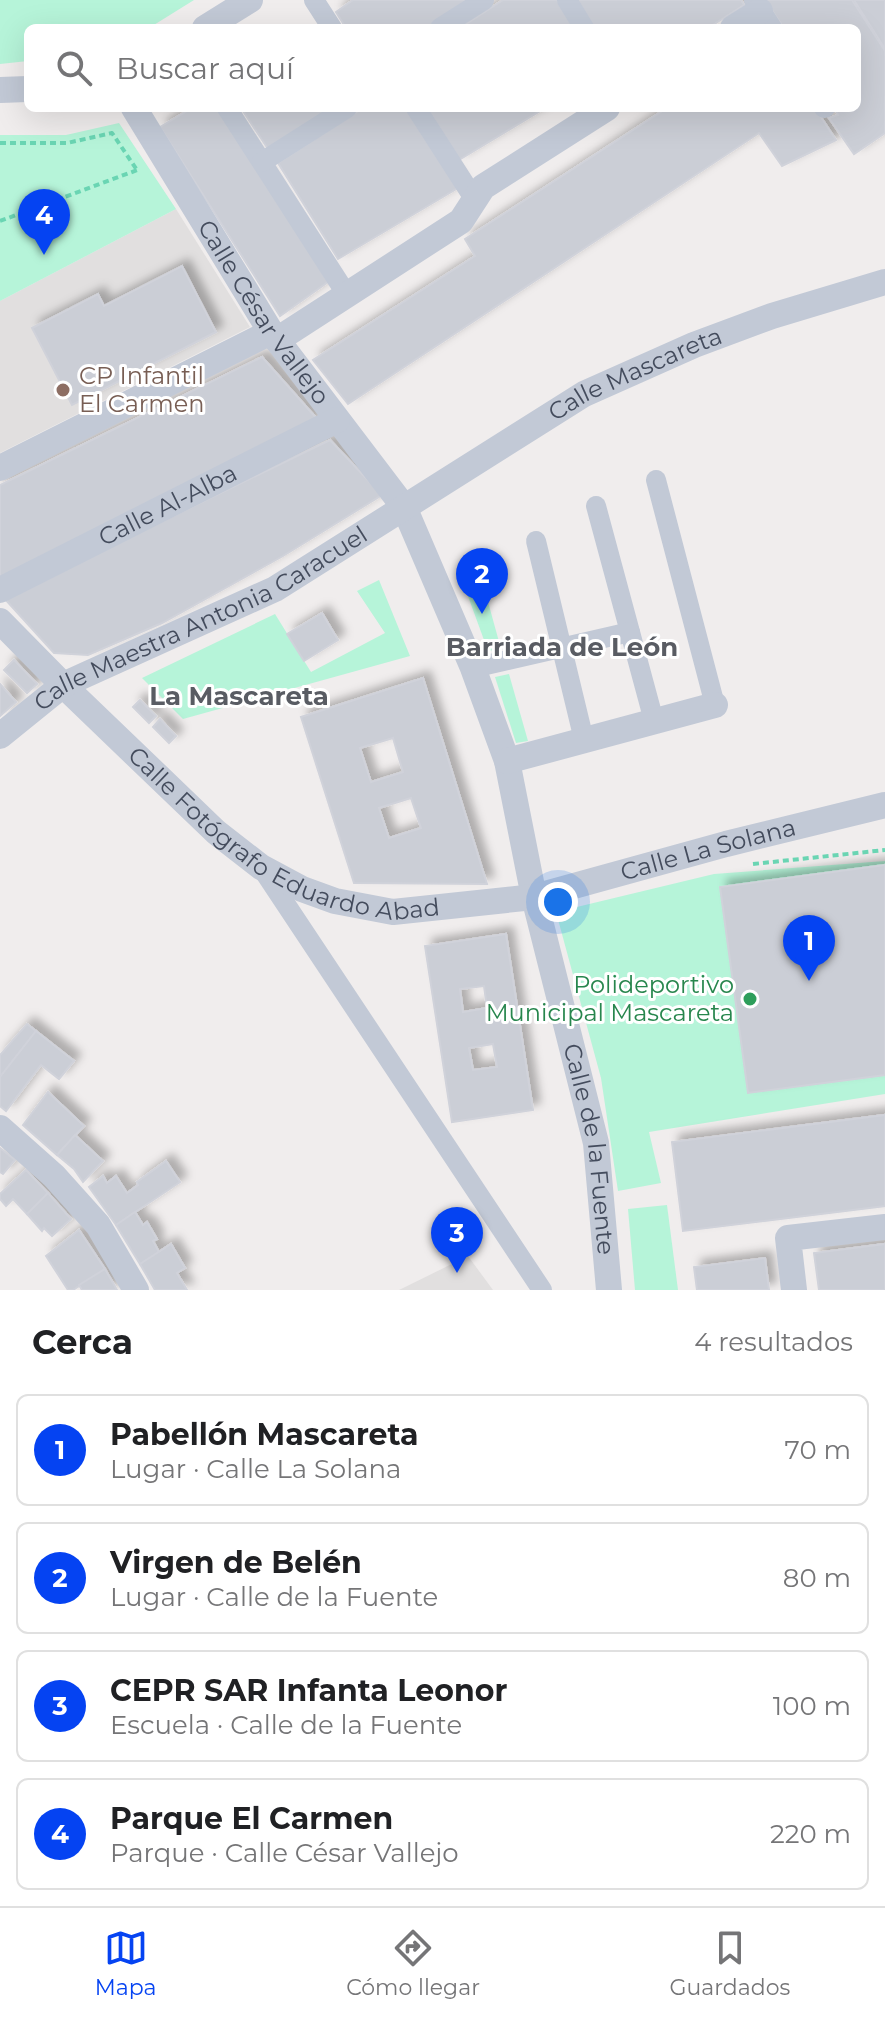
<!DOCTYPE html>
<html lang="es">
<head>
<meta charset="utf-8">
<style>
  :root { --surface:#fff; --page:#f2f2f2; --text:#202124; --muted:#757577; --line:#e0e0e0; --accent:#0543f2 }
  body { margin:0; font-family:Montserrat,sans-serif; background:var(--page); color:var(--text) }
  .you { position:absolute; left:558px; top:902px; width:28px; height:28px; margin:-20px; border:6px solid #fff; border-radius:50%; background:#1a73e8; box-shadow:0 0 0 12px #1a73e833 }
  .badge { display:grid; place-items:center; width:52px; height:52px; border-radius:50%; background:var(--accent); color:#fff; font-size:26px; font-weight:700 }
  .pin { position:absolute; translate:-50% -66px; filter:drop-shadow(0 2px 4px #0008) }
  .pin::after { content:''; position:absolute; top:42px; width:28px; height:24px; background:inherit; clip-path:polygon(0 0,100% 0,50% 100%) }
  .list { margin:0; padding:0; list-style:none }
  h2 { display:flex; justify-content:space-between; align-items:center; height:104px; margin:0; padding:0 32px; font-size:34px }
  h2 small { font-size:26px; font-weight:400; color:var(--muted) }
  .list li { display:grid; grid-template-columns:52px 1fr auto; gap:24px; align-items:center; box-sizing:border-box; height:112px; margin:0 16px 16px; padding:0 16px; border:2px solid var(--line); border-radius:12px }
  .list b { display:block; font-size:30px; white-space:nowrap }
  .list p { margin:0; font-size:26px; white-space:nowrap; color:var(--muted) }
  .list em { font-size:26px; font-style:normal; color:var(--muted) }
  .icon { flex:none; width:44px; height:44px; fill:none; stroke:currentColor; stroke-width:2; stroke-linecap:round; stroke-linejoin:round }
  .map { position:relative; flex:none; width:885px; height:1290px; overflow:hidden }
  .search { position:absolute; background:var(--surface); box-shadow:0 8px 32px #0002; left:24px; right:24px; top:24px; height:88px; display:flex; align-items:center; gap:20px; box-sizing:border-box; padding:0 28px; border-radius:12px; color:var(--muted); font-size:30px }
  .sheet { height:616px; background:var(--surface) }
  nav { display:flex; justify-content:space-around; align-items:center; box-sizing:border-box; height:112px; border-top:2px solid var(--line); background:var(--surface); font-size:22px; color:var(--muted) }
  nav a { display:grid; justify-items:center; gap:4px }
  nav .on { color:var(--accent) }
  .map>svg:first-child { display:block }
</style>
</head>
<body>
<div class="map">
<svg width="885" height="1290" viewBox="0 0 885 1290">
  <defs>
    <filter id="shadow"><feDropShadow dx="7" dy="-7" stdDeviation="4" flood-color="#0004"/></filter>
  </defs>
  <rect width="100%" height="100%" fill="#f0eded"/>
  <g fill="#e1dfdf">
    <path d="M176,209L250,327L0,453V301Z"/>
    <path d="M468,1256L493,1290H399Z"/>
  </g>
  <g fill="#b6f4d9">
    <path d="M0,0H194L149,28H28V61L0,64Z"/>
    <path d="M119,123L176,209L0,301V135H66Z"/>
    <path d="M379,580L410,656L183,719L142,678L275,614L311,672L385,633L357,591Z"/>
    <path d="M482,580L501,649L488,651L465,588Z"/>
    <path d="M509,674L528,741L516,743L495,677Z"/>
    <path d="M885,861V1094L649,1132L661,1183L618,1191L601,1078L556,912L714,874Z"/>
    <path d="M667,1205L678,1290H635L628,1209Z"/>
  </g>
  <g fill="#cbced6" stroke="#d0d2da" stroke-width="2" fill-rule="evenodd" filter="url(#shadow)">
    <path d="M353,0H471L426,28H346L336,12Z"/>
    <path d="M503,0H557L574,28H460Z"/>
    <path d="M574,0H741L744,5L708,28H593Z"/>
    <path d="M765,0H852L885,51V133L854,154L829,118L838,115L835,108H857V28H784Z"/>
    <path d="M854,0H885V49Z"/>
    <path d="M192,108H222L328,282L280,316L160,127Z"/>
    <path d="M241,108H339L270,152Z"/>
    <path d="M363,108H406L458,188L338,259L278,163Z"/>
    <path d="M427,108H545L459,160Z"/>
    <path d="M667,108H815L836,140L782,166L759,133L348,404L313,360L475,256L465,239Z"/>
    <path d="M182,266L216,332L72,405L32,328L98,294L104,306Z"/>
    <path d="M262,357L318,420L0,578V485Z"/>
    <path d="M330,440L382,495L283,556L162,623L88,655L54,653L4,598Z"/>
    <path d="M322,613L338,640L304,661L287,634Z"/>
    <path d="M14,660L37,684L27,693L4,670Z"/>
    <path d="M423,678L487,884L354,883L301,717ZM393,738L403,772L371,782L360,748ZM411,798L421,828L389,838L379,808Z"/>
    <path d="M0,684L16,702L0,716Z"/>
    <path d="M140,700L156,716L149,723L133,707Z"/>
    <path d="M160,719L176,736L169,743L153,727Z"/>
    <path d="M885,865V1075L748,1093L720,887Z"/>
    <path d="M506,934L533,1110L452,1122L425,946ZM484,986L487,1008L463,1012L460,989ZM493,1044L497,1067L473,1070L469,1048Z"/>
    <path d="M27,1024L36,1031L0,1077V1055Z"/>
    <path d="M36,1031L74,1061L59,1079L41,1065L6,1111L0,1106V1077Z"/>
    <path d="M48,1092L84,1126L57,1155L23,1125Z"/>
    <path d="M885,1115V1206L683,1231L672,1142Z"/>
    <path d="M75,1135L103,1161L83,1182L74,1169L57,1155Z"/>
    <path d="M0,1148L15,1160L3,1174L0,1172Z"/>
    <path d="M166,1161L180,1182L116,1225L89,1187L103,1176L107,1183L116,1176L127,1193L138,1185L137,1182Z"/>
    <path d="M26,1170L48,1193L27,1214L13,1199L6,1206L0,1199V1194Z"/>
    <path d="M48,1193L71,1219L52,1236L44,1228L42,1231L27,1214Z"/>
    <path d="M135,1212L143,1225L147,1222L157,1239L153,1241L159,1252L140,1264L116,1225Z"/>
    <path d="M79,1230L105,1269L73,1290H68L46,1256Z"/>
    <path d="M171,1244L185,1268L177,1273L187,1290H155L140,1264Z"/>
    <path d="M885,1244V1290H819L814,1253Z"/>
    <path d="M765,1258L769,1290H697L694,1267Z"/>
    <path d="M105,1269L117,1290H82L79,1285Z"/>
  </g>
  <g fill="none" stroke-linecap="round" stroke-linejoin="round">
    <g stroke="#6ad5b3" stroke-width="4" stroke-dasharray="6 4" stroke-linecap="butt">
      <path d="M0,143H67L112,133L137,170"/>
      <path d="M0,221L140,169"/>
      <path d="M753,864L885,850"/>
    </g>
    <g stroke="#c2c9d6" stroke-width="20">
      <path d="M314,0L332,28"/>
      <path d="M567,0L584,28"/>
      <path d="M754,0L772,28"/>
      <path d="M440,28L484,0"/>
      <path d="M227,108L347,295"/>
      <path d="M416,108L475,200"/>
      <path d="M824,108H825"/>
      <path d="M262,162L347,108"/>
      <path d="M656,480L715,705"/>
      <path d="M596,506L654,721"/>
      <path d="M536,541L584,740"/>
      <path d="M473,668L630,632"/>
      <path d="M261,867L542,1290"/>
    </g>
    <g stroke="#c2c9d6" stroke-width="26">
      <path d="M205,28L250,0"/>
      <path d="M733,28L760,11"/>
      <path d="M0,90L28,89"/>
      <path id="s1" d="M134,108L271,332L404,507L473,668L507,761L534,897L596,1143L609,1290"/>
      <path d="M277,340L461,221L483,187L607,108"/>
      <path d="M0,468L271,332"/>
      <path id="s2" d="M0,590L337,420"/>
      <path id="s3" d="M0,621L63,685L216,832L261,867L302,889L335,901L393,912L534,897L726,844L885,805"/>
      <path id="s4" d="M0,736L63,685L275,589L584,394L694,345L772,316L885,282"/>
      <path d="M507,761L715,705"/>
      <path d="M0,1128L54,1176L98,1225L136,1290"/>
      <path d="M794,1290L788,1238L885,1227"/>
    </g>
  </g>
  <circle fill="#8d6e63" stroke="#fff" stroke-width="3" cx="63" cy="390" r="8"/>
  <circle fill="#2e9e5b" stroke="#fff" stroke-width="3" cx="750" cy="999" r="8"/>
  <g text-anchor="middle" stroke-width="6" stroke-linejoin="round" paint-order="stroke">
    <g font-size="24" fill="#444c5d" stroke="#fff">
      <text dy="8" stroke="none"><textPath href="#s1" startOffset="242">Calle César Vallejo</textPath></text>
      <text dy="8" stroke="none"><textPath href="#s4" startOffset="734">Calle Mascareta</textPath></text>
      <text dy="8" stroke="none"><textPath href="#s2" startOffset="188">Calle Al-Alba</textPath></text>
      <text dy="8" stroke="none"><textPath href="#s4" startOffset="234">Calle Maestra Antonia Caracuel</textPath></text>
      <text dy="8" stroke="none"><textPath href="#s3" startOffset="366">Calle Fotógrafo Eduardo Abad</textPath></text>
      <text dy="8" stroke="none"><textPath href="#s3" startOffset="822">Calle La Solana</textPath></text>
      <text dy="8" stroke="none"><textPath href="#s1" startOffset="1154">Calle de la Fuente</textPath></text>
    </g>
    <g font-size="24" fill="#785e54" stroke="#fff" text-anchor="start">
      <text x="79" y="384">CP Infantil<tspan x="79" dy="28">El Carmen</tspan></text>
    </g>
    <g font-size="24" fill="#27864d" stroke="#fff" text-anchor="end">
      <text x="734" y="993">Polideportivo<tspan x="734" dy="28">Municipal Mascareta</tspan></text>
    </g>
    <g font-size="26" font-weight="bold" fill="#595c63" stroke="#fff">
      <text x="562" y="656">Barriada de León</text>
      <text x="239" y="705">La Mascareta</text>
    </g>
  </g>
</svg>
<div class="you"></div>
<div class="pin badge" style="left:809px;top:981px">1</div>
<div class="pin badge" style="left:482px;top:614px">2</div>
<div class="pin badge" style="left:457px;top:1273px">3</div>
<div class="pin badge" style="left:44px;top:255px">4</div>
<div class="search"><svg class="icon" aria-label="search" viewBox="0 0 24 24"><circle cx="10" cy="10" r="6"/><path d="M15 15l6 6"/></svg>Buscar aquí</div>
</div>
<section class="sheet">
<h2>Cerca<small>4 resultados</small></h2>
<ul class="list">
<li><span class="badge">1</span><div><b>Pabellón Mascareta</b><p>Lugar · Calle La Solana</p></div><em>70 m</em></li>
<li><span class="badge">2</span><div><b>Virgen de Belén</b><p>Lugar · Calle de la Fuente</p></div><em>80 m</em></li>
<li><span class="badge">3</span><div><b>CEPR SAR Infanta Leonor</b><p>Escuela · Calle de la Fuente</p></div><em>100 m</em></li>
<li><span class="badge">4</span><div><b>Parque El Carmen</b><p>Parque · Calle César Vallejo</p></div><em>220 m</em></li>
</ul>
</section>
<nav>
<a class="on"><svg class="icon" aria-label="map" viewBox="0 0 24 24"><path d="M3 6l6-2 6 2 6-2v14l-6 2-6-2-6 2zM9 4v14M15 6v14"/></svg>Mapa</a>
<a><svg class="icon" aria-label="directions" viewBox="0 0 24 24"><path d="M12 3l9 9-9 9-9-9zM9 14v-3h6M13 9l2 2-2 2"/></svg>Cómo llegar</a>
<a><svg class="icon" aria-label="saved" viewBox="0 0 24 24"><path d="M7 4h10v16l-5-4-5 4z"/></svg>Guardados</a>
</nav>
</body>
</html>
